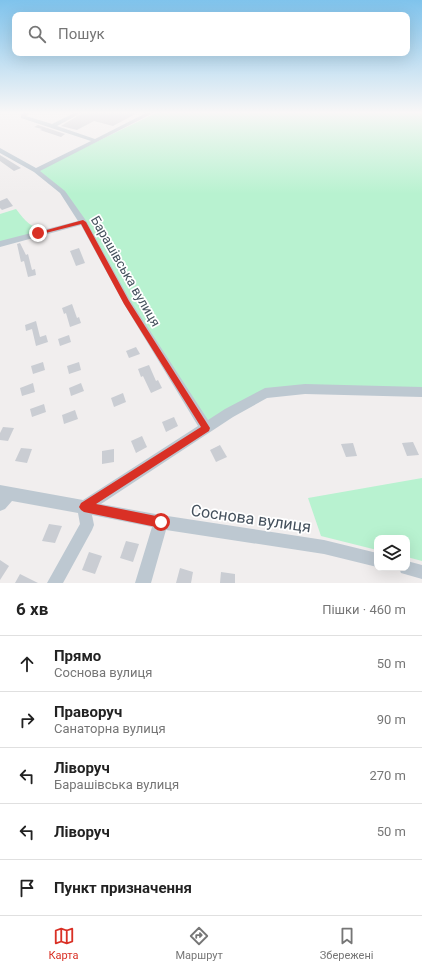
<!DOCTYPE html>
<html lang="uk">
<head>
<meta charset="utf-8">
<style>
  :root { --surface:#fff; --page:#f6f6f6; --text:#222; --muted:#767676; --line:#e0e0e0; --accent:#d93025 }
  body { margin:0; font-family:Roboto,sans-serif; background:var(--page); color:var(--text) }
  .controls { position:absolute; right:12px; bottom:12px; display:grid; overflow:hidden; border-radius:8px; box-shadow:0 4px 16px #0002 }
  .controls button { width:36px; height:36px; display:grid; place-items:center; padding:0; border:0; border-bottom:1px solid var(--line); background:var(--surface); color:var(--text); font:20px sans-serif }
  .stop { position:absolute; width:12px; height:12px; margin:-9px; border:3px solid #d93025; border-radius:50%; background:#fff }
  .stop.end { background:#d93025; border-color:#fff; box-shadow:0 1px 4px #0008 }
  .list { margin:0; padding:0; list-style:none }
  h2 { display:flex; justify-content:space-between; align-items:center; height:52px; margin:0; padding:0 16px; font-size:17px }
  h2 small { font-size:13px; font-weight:400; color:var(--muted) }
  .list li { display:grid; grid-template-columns:26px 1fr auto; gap:12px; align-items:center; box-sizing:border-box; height:56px; padding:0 16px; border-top:1px solid var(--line) }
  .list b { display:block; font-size:15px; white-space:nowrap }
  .list p { margin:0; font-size:13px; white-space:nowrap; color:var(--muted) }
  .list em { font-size:13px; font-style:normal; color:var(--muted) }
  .icon { flex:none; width:22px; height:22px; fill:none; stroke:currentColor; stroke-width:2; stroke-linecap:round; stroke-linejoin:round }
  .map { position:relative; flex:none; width:422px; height:583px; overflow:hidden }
  .search { position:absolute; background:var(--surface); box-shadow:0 4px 16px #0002; left:12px; right:12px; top:12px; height:44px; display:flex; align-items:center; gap:10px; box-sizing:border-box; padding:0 14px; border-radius:8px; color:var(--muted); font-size:15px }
  .sheet { height:332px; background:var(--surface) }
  nav { display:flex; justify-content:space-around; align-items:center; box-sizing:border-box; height:56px; border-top:1px solid var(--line); background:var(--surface); font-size:11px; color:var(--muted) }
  nav a { display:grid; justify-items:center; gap:2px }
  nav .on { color:var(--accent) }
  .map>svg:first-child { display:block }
</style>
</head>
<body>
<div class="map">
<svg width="422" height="583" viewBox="0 0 422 583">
  <rect width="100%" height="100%" fill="#f1eeee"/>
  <g fill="#b8f2d0">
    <path d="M158,112H422V391L265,393L206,428L63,192L36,171Z"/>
    <path d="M16,209C25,221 32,229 47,231L0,244V214Z"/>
    <path d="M422,478V561L407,557V538H377V550L321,536L308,498Z"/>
  </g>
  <g fill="#cacdd3">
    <path d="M84,112H139L113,126L94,121L77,130L61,126Z"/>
    <path d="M38,125L65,134L61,137L40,130L42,129L34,127Z"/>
    <path d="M0,155L21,168L14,171L0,161Z"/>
    <path d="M7,198L13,206L2,210L0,208V201Z"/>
    <path d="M20,243L26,255L28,254L32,270L35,269L36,275L28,277L24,261L21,262L17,244Z"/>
    <path d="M79,248L85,263L76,266L70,251Z"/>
    <path d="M72,304L77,318L79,317L81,323L70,327L66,313L64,314L62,308Z"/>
    <path d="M36,321L40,337L46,335L48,342L36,346L32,329L26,331L25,325Z"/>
    <path d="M69,335L71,342L60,346L58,339Z"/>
    <path d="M136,347L140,354L129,358L126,351Z"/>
    <path d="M43,362L45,370L33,374L31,366Z"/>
    <path d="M79,362L81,370L69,374L67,366Z"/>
    <path d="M149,365L156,381L158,380L162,388L151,393L143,376L141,377L138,369Z"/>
    <path d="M33,383L35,392L22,396L20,388Z"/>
    <path d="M81,383L84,391L71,396L69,388Z"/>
    <path d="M123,393L126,402L114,407L111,398Z"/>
    <path d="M44,404L46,412L32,417L30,409Z"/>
    <path d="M75,410L78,419L64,424L62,415Z"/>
    <path d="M174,417L178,426L166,432L162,422Z"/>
    <path d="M3,427L14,428L8,441L0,440V433Z"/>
    <path d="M142,436L147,447L136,453L131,441Z"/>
    <path d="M413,442L419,455L407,456L402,443Z"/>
    <path d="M353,443L357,456L346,457L341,444Z"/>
    <path d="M220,445L227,457L216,462L210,450Z"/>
    <path d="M21,448L32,449L27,463L15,461Z"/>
    <path d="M114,449V462L102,464V451Z"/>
    <path d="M49,524L62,526L55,543L42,541Z"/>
    <path d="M126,541L139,544L133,562L120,558Z"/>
    <path d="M89,552L102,556L95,574L82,570Z"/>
    <path d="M0,560L9,566L0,580Z"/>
    <path d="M180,568L193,572L191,583H176Z"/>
    <path d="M221,572L235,574V583H220Z"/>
    <path d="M20,574L38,583H15Z"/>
  </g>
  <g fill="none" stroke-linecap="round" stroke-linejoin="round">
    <g fill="#bdc8d1" fill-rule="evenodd">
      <path d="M24,112H31L26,116L52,124L76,112H83L57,126L95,139L148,112H155L40,171L65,191L87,222L130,300L208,420L225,409L265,388L305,384L422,387V397L305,394L267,398L233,417L101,504L161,515L324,540L377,553V567L324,554L166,530L151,583H135L152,527L92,515L94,525L92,530L63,583H47L80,524L78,513L12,501L5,509L0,511V485L83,500L198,426L124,304L81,225L0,247V241L78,221L60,193L34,172L0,153V148L36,168L91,141L21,118V114Z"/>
      <path d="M407,561L422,565V579L401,573L399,568H407Z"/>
    </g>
  </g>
  <linearGradient id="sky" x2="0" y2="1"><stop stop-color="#7fc3ec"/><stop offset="0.58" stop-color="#f9f7f7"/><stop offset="1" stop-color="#f9f7f7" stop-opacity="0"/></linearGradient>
  <rect width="422" height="194" fill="url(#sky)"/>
  <path fill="#d93025" d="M83,220L86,222L129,301L210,428L209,431L96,504L161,517L165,519L166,522L165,526L161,528L84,512L81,510L79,507L81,503L201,427L124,304L81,224L38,235L36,233Z"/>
  <g text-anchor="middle" stroke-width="3.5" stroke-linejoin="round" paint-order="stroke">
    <g font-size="13" fill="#45515d" stroke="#fff">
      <text transform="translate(126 271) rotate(60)" y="5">Барашівська вулиця</text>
    </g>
    <g font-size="16" fill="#45515d" stroke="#fff">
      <text transform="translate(251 518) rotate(8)" y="6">Соснова вулиця</text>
    </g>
  </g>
</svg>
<div class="controls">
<button><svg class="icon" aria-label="layers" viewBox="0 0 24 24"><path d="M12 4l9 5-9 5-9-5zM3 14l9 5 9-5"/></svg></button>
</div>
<div class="stop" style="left:161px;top:522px"></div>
<div class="stop end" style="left:38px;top:233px"></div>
<div class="search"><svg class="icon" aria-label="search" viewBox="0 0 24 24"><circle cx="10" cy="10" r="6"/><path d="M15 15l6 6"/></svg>Пошук</div>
</div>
<section class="sheet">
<h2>6 хв<small>Пішки · 460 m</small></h2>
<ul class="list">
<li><svg class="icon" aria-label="ahead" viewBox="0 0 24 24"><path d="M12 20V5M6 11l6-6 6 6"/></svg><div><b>Прямо</b><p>Соснова вулиця</p></div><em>50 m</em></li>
<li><svg class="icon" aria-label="right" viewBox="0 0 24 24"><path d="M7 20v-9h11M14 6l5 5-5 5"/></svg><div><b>Праворуч</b><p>Санаторна вулиця</p></div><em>90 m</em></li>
<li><svg class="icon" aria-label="left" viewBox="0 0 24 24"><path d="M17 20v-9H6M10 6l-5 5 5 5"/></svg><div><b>Ліворуч</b><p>Барашівська вулиця</p></div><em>270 m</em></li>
<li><svg class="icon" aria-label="left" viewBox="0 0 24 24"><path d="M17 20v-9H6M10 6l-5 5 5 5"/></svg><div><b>Ліворуч</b></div><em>50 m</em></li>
<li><svg class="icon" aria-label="arrive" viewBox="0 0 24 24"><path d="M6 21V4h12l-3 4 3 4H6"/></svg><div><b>Пункт призначення</b></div></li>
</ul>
</section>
<nav>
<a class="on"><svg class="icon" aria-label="map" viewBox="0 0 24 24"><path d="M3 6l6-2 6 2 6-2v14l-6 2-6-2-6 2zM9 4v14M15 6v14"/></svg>Карта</a>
<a><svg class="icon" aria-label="directions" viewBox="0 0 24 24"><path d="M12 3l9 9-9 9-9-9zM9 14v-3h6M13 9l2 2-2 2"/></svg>Маршрут</a>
<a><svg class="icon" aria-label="saved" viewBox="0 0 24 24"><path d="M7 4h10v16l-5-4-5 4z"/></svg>Збережені</a>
</nav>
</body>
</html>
